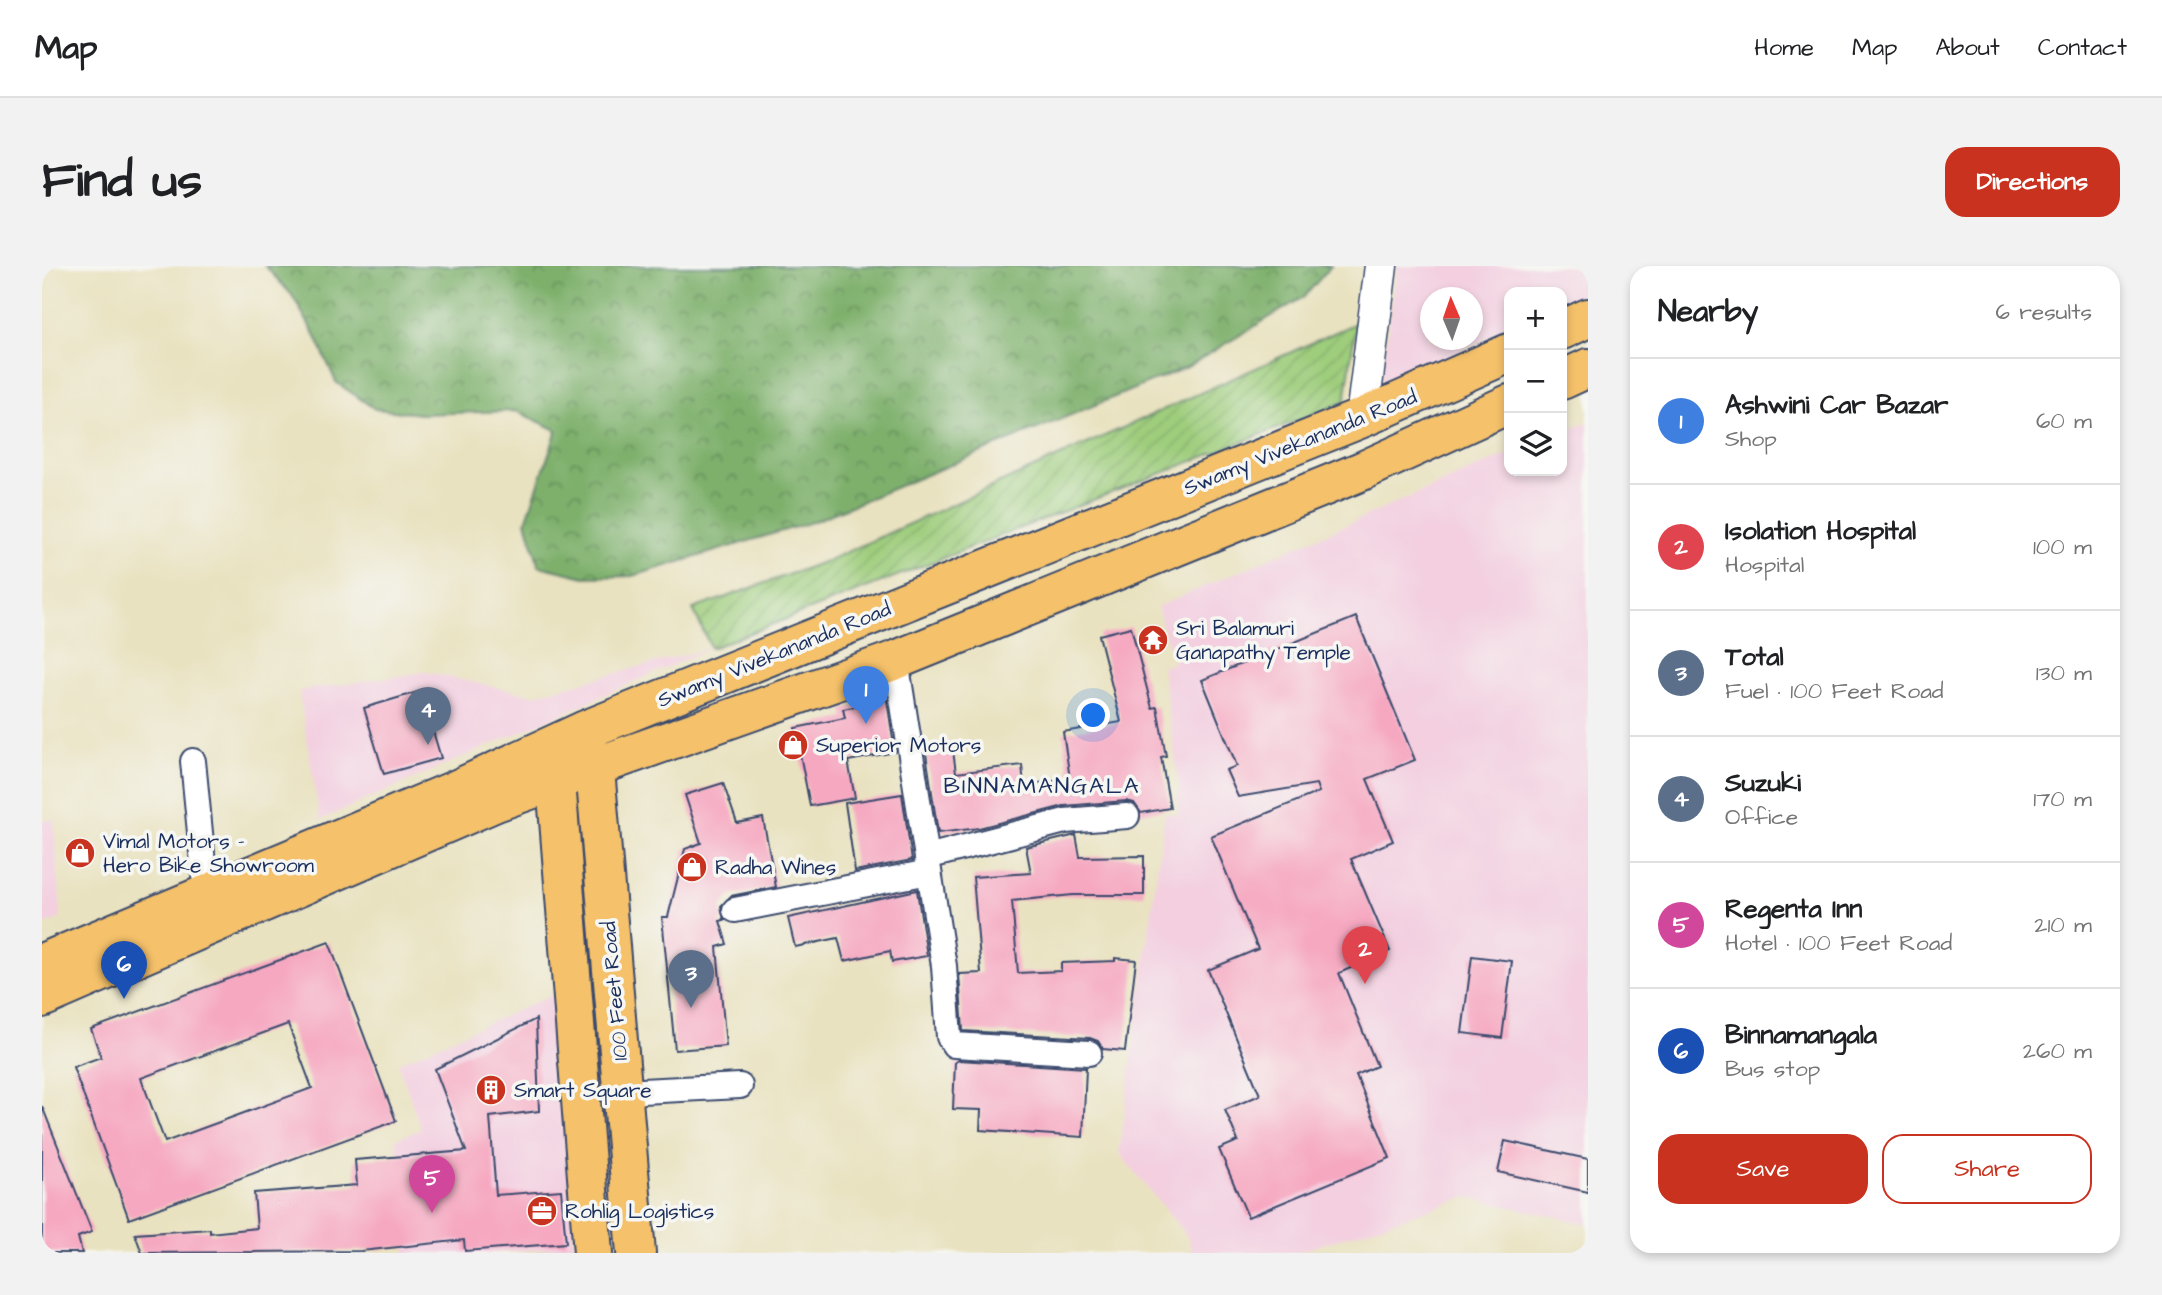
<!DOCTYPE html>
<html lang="en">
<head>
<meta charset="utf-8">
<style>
  :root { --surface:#fff; --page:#f2f2f2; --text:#202124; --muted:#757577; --line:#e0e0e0; --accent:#c8321e }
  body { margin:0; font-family:"Architects Daughter",sans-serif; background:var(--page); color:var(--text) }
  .controls { position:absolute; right:21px; top:21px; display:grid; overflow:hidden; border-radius:14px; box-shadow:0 4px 10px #0003 }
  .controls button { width:63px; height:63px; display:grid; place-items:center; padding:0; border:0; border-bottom:2px solid var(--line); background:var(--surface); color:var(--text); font:35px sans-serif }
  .compass { position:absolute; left:1378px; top:21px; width:63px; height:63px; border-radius:50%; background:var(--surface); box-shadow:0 4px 10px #0003; rotate:358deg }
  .you { position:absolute; left:1052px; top:450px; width:24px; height:24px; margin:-18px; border:5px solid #fff; border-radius:50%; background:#1a73e8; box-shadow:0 0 0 10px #1a73e833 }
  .badge { display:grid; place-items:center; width:46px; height:46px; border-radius:50%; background:var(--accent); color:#fff; font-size:23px; font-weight:700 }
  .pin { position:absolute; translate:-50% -58px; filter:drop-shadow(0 2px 4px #0008) }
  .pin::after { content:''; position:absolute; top:37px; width:24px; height:21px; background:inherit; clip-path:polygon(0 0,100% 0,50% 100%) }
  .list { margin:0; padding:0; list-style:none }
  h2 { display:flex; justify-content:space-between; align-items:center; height:91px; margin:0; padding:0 28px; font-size:30px }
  h2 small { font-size:23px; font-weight:400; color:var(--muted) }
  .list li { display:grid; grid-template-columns:46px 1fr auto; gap:21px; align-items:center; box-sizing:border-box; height:126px; padding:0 28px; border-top:2px solid var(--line) }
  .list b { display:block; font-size:26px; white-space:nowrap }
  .list p { margin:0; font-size:23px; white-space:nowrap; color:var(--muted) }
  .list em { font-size:23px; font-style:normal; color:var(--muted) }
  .actions { display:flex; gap:14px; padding:21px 28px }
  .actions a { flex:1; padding:16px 0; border:2px solid var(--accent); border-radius:21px; text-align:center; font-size:24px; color:var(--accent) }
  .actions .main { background:var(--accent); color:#fff }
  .icon { flex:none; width:38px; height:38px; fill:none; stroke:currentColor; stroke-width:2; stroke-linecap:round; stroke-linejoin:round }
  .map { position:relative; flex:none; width:1546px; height:987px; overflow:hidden; border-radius:21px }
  header { display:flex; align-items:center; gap:42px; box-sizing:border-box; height:98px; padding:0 35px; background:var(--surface); border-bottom:2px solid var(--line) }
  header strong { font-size:33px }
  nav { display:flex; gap:38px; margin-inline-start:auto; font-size:24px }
  .intro { display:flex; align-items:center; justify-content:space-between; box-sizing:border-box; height:168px; padding:0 42px }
  h1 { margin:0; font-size:49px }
  .button { padding:18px 32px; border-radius:21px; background:var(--accent); color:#fff; font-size:24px; font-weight:700 }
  main { display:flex; gap:42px; padding:0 42px }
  aside { flex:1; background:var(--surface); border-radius:21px; box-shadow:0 4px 10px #0003 }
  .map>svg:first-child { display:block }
</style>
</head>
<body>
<header>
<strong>Map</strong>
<nav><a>Home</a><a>Map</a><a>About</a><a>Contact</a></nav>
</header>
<div class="intro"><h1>Find us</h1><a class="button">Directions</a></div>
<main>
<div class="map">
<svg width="1546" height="987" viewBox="0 0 1546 987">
  <defs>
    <pattern id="forest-crowns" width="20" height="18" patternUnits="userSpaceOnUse" patternTransform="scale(1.75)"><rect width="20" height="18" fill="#7eb06c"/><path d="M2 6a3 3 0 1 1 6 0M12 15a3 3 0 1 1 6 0" fill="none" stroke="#66905c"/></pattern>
    <pattern id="garden-furrows" width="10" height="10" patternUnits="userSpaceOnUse" patternTransform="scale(1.75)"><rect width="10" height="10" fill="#9ecd7c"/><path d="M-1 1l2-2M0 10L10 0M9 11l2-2" fill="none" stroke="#88b06e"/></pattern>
  </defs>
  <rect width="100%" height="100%" fill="#f6f6f2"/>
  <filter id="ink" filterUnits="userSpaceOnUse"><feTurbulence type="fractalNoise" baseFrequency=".0143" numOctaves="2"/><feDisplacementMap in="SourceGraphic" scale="14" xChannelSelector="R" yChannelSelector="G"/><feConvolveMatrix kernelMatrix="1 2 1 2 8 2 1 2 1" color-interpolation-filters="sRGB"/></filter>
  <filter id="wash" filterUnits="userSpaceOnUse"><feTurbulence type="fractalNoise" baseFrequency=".00686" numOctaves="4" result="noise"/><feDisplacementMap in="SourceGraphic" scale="28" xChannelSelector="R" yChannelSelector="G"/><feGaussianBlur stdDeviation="1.57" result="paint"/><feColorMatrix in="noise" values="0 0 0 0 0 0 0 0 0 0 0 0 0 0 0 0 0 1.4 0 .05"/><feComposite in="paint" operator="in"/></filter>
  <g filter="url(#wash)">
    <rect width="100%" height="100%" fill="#e9e2c0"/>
    <g fill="#f3cfe0" fill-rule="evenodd">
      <path d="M1355,0H1546V26L1520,38V26H1467V63L1338,124ZM1388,32H1430V74H1388Z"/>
      <path d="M1546,156V958L1425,931L1253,987H1150L1147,973L1077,887L1123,547L1136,549L1137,520L1120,400L1132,397L1115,341L1467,188V205H1520V166Z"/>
      <path d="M669,382L278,554L257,425L383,406L491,429Z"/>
      <path d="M0,554H12L19,652L0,660Z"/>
      <path d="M512,728L532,981L447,987H364L354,873L379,863L356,797Z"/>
    </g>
    <path fill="url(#forest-crowns)" stroke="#4c7065" stroke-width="2" d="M223,0H1289L1263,30L1145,101L770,256L591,310L543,311L497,300L484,255L515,164L474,145L379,148L333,143L294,116L274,71L250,29Z"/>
    <path fill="url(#garden-furrows)" stroke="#5c7e6d" stroke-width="2" d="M1314,57L1303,136L669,382L651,343L787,294Z"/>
    <g id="blocks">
      <g fill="#f6a8c1" fill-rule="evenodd">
        <path d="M1314,351L1373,494L1325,513L1351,575L1309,593L1348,685L1297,707L1335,800L1314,809L1348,892L1206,951L1177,883L1196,875L1183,844L1218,829L1166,704L1216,683L1169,570L1277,526L1274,518L1196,531L1184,504L1195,500L1160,414Z"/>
        <path d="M1089,361L1110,442L1115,441L1124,490L1119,491L1128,542L1099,547L1092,537L1084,535L1022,540L937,562L896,567L883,481L910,477L914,507L980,499L982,519L1028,513L1021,466L1079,456L1057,369Z"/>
        <path d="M379,425L399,492L342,508L322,442Z"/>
        <path d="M845,434L853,486L806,495L813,532L768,540L753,462L803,452L801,443Z"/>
        <path d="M681,517L695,557L721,552L734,621L689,630L679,640L682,654L678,655L685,678L675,681L684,780L633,784L620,651H626L643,583L659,577L643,529Z"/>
        <path d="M860,528L870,594L813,605L803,537Z"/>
        <path d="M1034,569L1038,591L1102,590V629H1031L970,635L976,707L1019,705V697L1073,695V692L1094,694L1083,785L1061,783L1056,775L1048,772L921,765L917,708L939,707L931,611L989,607L984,581Z"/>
        <path d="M875,624L885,690L850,696L848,685L802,695L796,672L753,681L746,652Z"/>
        <path d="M287,676L354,855L87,953L31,801L59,791L49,763ZM246,758L270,822L123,876L99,812Z"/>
        <path d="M1430,690L1470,695L1460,772L1420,767Z"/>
        <path d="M494,753L497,845L448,851L454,929L519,924L524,977L423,985L422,974L319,985L100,987L93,968L168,963V967L215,962L212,927L315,919L313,894L424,885L393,803Z"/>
        <path d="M917,794L1044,802L1041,871L938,864L939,844L911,843L913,796Z"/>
        <path d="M0,840L50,966L36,971L40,987H0Z"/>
        <path d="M1463,875L1546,893V926L1456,906Z"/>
      </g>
    </g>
  </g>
  <g filter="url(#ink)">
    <use href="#blocks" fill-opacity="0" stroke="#3a4a6d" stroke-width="2"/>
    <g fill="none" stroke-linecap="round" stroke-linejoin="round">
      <g stroke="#3a4a6d" stroke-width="28">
        <g id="minor">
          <path d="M854,394L902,700L907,771L912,779L1047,787"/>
          <path d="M151,495L164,628"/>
          <path d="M885,591L1023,555L1085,550"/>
          <path d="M693,644L887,606"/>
          <path d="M580,826L698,820"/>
        </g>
      </g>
      <g stroke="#3a4a6d" stroke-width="35">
        <path id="tertiary" d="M1320,152L1339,0"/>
      </g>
      <g stroke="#3a4a6d" stroke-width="42">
        <g id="primary">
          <path d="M1520,64L1546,52"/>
          <path d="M1520,114L1546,102"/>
          <path d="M546,481L553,503L594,987"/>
          <path d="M512,490L551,987"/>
          <path d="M0,697L413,524L541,465L1320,152L1467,87"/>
          <path d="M0,732L454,536L854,394L1320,205L1467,138"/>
        </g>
      </g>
      <use href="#minor" stroke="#fff" stroke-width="24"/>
      <use href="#tertiary" stroke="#fff" stroke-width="32"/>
      <use href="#primary" stroke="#f5c16b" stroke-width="38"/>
    </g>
  </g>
  <defs>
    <g id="temple-disc" transform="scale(1.575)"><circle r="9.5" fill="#c8321e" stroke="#f6f6f2"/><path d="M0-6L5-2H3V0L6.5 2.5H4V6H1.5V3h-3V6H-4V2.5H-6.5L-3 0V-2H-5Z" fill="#fff"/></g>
    <g id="shop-disc" transform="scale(1.575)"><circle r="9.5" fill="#c8321e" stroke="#f6f6f2"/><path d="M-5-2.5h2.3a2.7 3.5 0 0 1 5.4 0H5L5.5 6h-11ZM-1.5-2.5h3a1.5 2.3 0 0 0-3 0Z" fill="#fff"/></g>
    <g id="building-disc" transform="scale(1.575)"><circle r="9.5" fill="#c8321e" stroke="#f6f6f2"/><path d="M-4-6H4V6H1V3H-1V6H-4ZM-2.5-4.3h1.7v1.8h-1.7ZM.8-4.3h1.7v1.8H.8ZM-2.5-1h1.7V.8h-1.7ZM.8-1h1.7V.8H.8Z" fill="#fff"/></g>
    <g id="office-disc" transform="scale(1.575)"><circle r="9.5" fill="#c8321e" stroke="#f6f6f2"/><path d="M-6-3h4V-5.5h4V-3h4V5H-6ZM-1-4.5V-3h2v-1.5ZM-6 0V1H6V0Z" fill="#fff"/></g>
  </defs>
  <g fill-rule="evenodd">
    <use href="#temple-disc" x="1111" y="374"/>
    <use href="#shop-disc" x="751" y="479"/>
    <use href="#shop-disc" x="38" y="587"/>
    <use href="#shop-disc" x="650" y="601"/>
    <use href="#building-disc" x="449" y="824"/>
    <use href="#office-disc" x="500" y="945"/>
  </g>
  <g text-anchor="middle" stroke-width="7" stroke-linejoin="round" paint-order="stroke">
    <g font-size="21" fill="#1b2f5e" stroke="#f6f6f2">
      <text transform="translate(1258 176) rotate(-22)" y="7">Swamy Vivekananda Road</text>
      <text transform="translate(732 388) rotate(-22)" y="7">Swamy Vivekananda Road</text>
      <text transform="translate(572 725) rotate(-95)" y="7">100 Feet Road</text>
    </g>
    <g font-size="21" fill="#1b2f5e" stroke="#f6f6f2" text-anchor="start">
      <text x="1134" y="369">Sri Balamuri<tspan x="1134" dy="24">Ganapathy Temple</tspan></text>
      <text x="774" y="486">Superior Motors</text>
      <text x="61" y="582">Vimal Motors -<tspan x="61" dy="24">Hero Bike Showroom</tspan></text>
      <text x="673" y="608">Radha Wines</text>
      <text x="472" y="831">Smart Square</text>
      <text x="523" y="952">Rohlig Logistics</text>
    </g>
    <g font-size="23" letter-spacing="2" fill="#1b2f5e" stroke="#f6f6f2">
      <text x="1000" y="527">BINNAMANGALA</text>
    </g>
  </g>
</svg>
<div class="controls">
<button>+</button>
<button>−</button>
<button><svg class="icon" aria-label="layers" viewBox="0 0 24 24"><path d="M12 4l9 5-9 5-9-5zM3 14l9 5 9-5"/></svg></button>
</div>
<svg class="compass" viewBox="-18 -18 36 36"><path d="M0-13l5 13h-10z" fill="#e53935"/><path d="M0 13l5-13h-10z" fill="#757577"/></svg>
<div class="you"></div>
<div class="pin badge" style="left:824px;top:458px;background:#3f7fe0">1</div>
<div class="pin badge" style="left:1323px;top:718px;background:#e0444e">2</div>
<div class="pin badge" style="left:649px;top:742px;background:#5c6f8a">3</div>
<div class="pin badge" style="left:386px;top:479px;background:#5c6f8a">4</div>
<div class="pin badge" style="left:390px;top:947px;background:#d1479c">5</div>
<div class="pin badge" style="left:82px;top:733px;background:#1a4fb4">6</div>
</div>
<aside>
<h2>Nearby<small>6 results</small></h2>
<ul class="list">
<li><span class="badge" style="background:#3f7fe0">1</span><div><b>Ashwini Car Bazar</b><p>Shop</p></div><em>60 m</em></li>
<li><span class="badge" style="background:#e0444e">2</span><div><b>Isolation Hospital</b><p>Hospital</p></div><em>100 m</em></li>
<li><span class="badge" style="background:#5c6f8a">3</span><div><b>Total</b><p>Fuel · 100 Feet Road</p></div><em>130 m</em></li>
<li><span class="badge" style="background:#5c6f8a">4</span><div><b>Suzuki</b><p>Office</p></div><em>170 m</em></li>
<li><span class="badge" style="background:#d1479c">5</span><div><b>Regenta Inn</b><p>Hotel · 100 Feet Road</p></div><em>210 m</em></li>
<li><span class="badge" style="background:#1a4fb4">6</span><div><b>Binnamangala</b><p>Bus stop</p></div><em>260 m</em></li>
</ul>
<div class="actions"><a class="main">Save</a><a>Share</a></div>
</aside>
</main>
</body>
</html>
